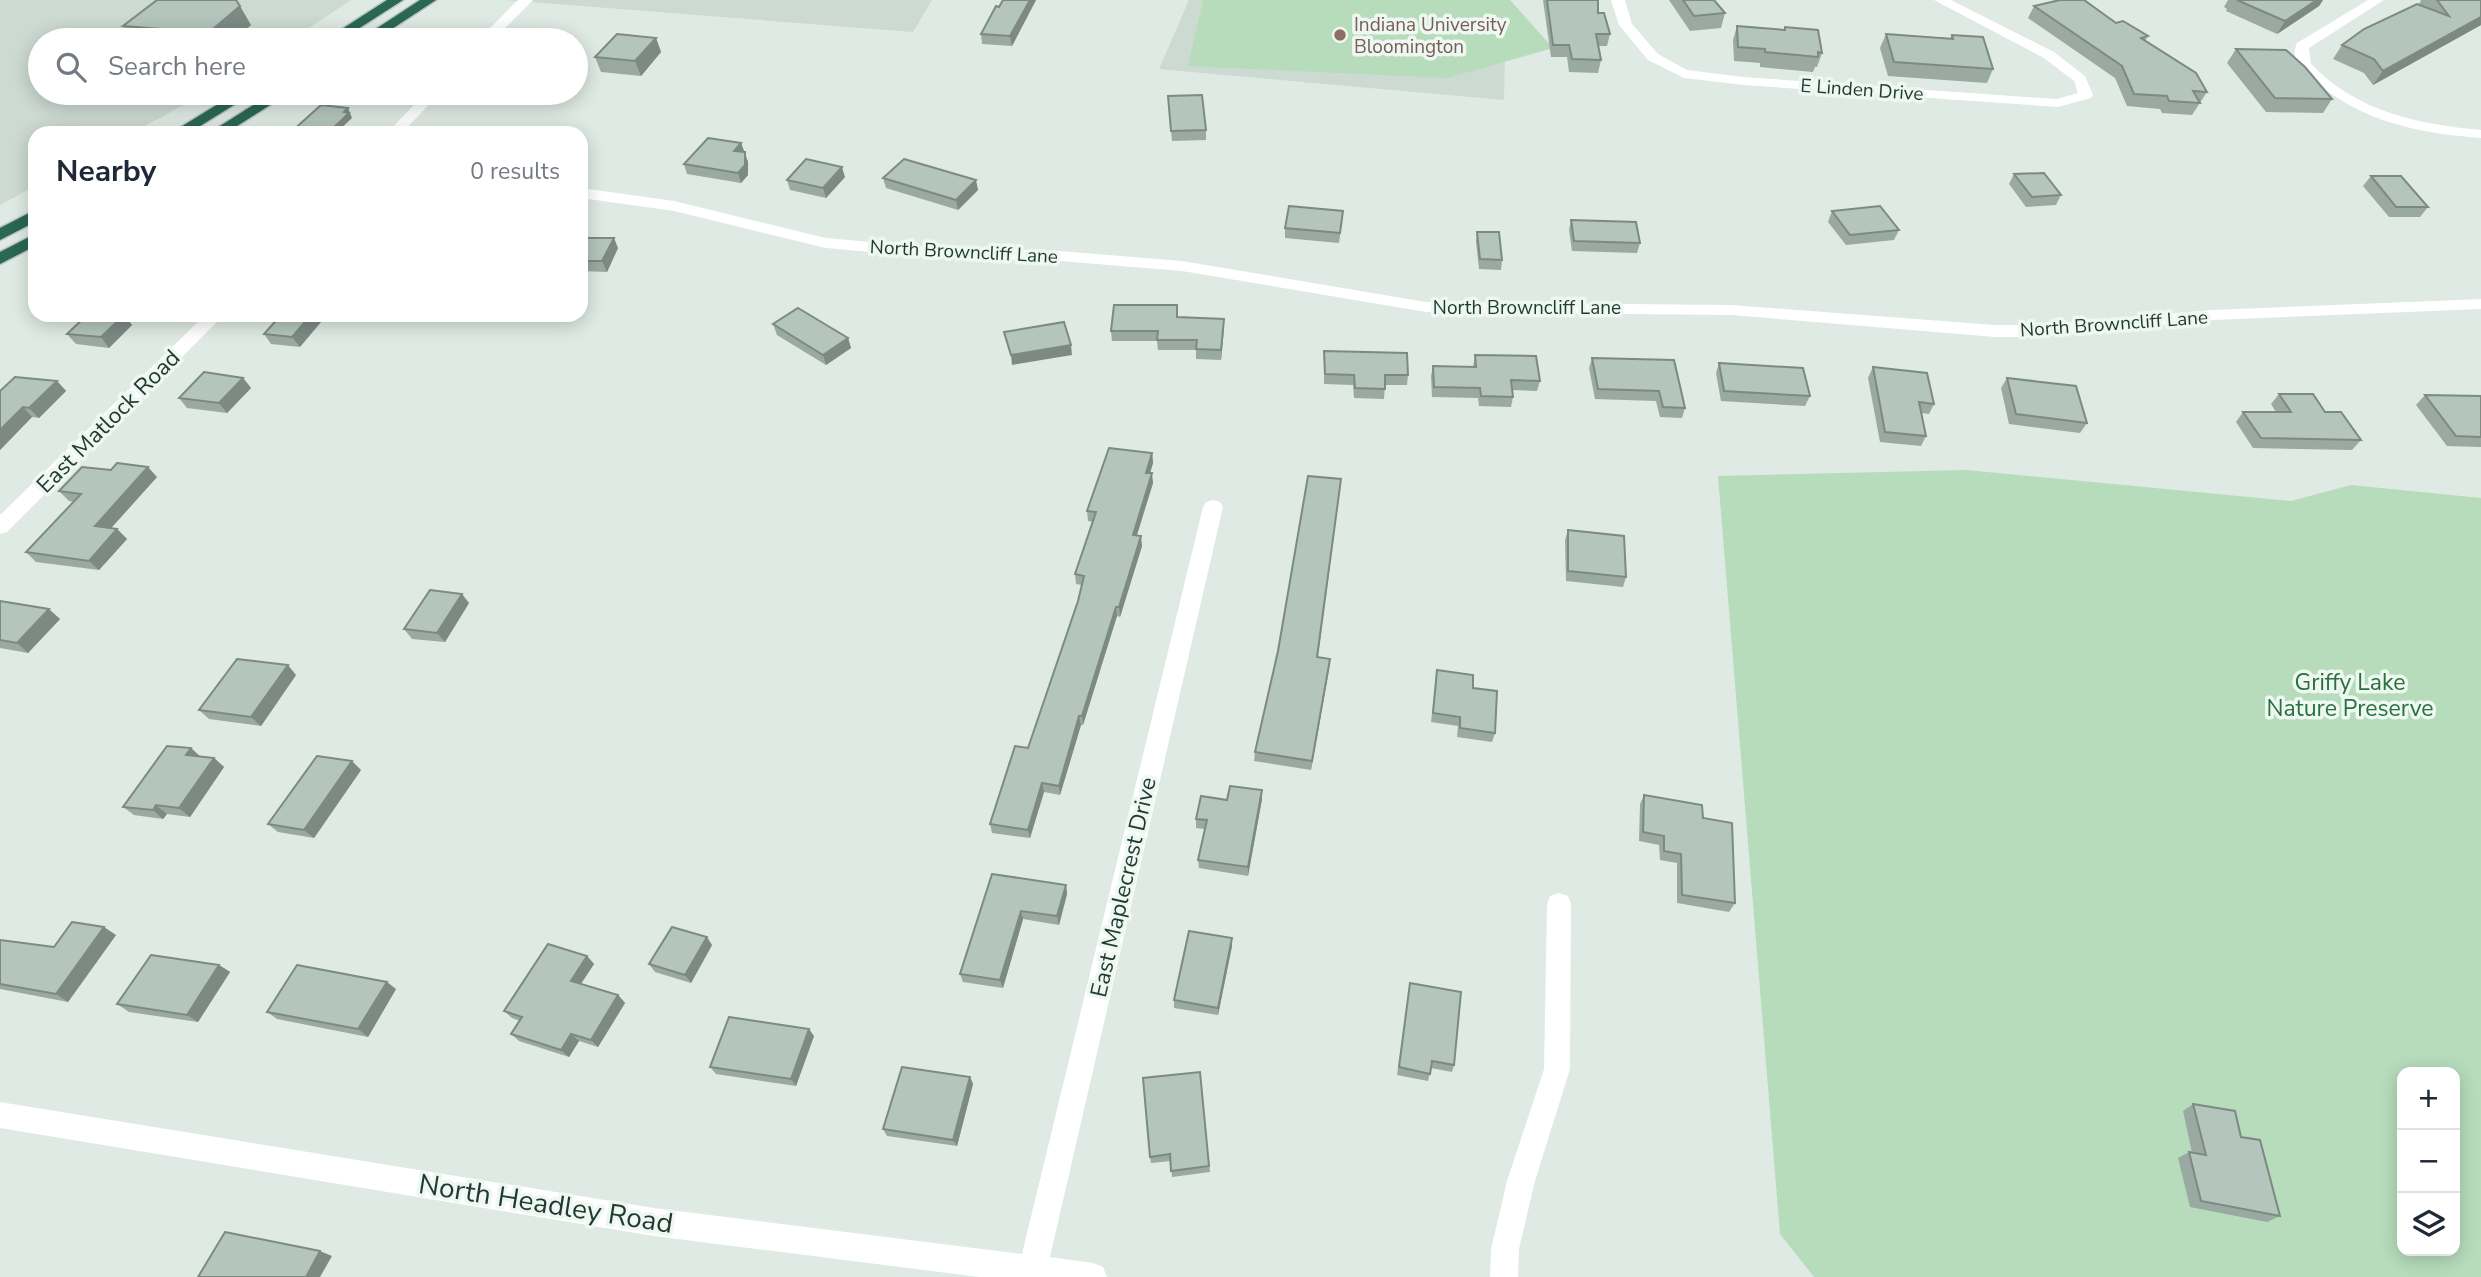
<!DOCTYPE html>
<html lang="en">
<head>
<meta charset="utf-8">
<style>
  :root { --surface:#fff; --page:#f2f2f3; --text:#1f2937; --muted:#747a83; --line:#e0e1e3 }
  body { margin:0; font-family:"Nunito Sans",sans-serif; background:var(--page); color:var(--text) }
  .controls { position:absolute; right:21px; bottom:21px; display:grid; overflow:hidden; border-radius:14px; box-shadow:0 4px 18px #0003 }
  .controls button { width:63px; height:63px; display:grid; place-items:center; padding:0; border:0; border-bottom:2px solid var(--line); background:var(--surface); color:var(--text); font:35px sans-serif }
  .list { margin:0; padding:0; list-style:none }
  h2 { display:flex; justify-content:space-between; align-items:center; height:91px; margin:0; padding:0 28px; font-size:30px }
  h2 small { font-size:23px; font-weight:400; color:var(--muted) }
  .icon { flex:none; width:38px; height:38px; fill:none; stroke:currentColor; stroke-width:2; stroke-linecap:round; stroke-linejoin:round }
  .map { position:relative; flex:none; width:2481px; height:1277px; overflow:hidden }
  .search { position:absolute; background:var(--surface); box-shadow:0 4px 18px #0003; left:28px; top:28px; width:560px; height:77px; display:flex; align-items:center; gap:18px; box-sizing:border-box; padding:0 24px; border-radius:38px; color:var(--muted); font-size:26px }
  .panel { position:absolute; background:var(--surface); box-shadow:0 4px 18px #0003; left:28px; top:126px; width:560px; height:196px; border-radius:21px }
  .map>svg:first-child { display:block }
</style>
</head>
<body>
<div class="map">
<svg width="2481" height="1277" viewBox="0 0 2481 1277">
  <rect width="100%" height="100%" fill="#deeae3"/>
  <g fill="#ccdad2">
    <path d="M0,0H351L291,40H40V93H206L132,133H35V186L0,205Z"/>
    <path d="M506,0H932L913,32Z"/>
    <path d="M1189,0H1506L1504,100L1159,69Z"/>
  </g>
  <g fill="#b6dcbc" fill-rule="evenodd">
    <path d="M1203,0H1510L1553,48L1447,78L1188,66Z"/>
    <path d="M1966,470L2291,501L2351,485L2481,498V1277H1814L1780,1234L1718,476ZM2402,1072H2455V1251H2402Z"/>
  </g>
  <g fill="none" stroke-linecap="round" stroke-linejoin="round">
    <g stroke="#bcc4c1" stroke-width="3">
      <g id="highway">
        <path d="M387,0H403L341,40H325Z"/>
        <path d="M420,0H436L375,40H359Z"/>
        <path d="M236,93H253L189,133H171Z"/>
        <path d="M272,93H289L226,133H209Z"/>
        <path d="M35,210V222L0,240V228Z"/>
        <path d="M35,234V246L0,264V252Z"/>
      </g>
    </g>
    <g fill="#fff" fill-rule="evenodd">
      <path d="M518,0H533L493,40H478Z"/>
      <path d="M1611,0H1625L1632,24L1658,54L1687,70L1744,77L2057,99L2078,93L2074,81L2044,58L1934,0H1951L2054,52L2085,76L2093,95L2091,98L2058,107L1744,85L1684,78L1648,60L1619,25Z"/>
      <path d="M2368,0H2384L2309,48L2311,64C2357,112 2418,124 2481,130V138C2417,133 2362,122 2312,79C2300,70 2290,58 2297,43Z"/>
      <path d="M425,93H440L402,133H387Z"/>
      <path d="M581,188L674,201L826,238L928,247L1060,251L1182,261L1426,302L1731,305L1995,325H2041L2213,310L2481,299V309L2213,320L2041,337H1995L1731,315L1426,312L1182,271L1060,261L928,257L826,248L674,211L581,198Z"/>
      <path d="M205,315H224L7,532L0,534V515Z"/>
      <path d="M1213,500L1220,502L1223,507L1050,1257L1093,1263L1103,1267L1107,1277H979L654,1236L0,1128V1102L654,1208L1022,1254L1203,507L1206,502Z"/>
      <path d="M1559,893L1568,896L1571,904L1570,1069L1535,1181L1519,1249L1518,1277H1490L1491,1249L1507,1181L1544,1069L1547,904L1550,896Z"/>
    </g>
    <use href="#highway" fill="#2a6754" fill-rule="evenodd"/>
  </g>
  <g fill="#9aa9a2">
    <path d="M1003,0H1036L1012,46L982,44L981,34Z"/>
    <path d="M1543,0H1598V13L1610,34L1607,46H1598L1601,60L1598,73L1569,72L1567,57H1551Z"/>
    <path d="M1669,0H1714L1725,13L1721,28L1690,31Z"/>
    <path d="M2228,0H2323L2319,6L2277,34L2226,11L2227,9L2224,7Z"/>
    <path d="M2421,0H2481V25L2373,85L2364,73L2333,59L2342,45L2419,4Z"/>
    <path d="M2034,6L2116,23L2148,36L2145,41L2207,92L2192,115L2162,113L2160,109L2127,106L2115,78L2028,18Z"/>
    <path d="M251,25L233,40H132L123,26Z"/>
    <path d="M1737,26L1784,30L1785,27L1822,53L1817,67H1815L1813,72L1760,67V63L1734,61L1733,40Z"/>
    <path d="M1886,34L1950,38L1952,35L1993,69L1987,83L1888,76L1880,48Z"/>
    <path d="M656,38L661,52L641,76L601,72L595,57Z"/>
    <path d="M2236,49L2332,99L2323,113L2266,112L2227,63Z"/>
    <path d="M1168,96L1206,130V140L1172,141Z"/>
    <path d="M741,143L748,162V175L741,183L687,174L684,164Z"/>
    <path d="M2014,174L2061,195L2056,205L2026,207L2009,184Z"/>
    <path d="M2371,176L2428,207L2420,217H2389L2363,186Z"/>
    <path d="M845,177L826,198L790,190L787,180Z"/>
    <path d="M883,178L978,190L958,210L886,188Z"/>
    <path d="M1832,211L1899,230L1894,240L1846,245L1828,222Z"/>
    <path d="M1571,220L1640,243L1637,253L1572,251L1569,230Z"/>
    <path d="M1342,221L1339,243L1285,238V228Z"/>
    <path d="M1477,232L1502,260L1501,270L1479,269L1476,242Z"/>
    <path d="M581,238L618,248L607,272L581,271Z"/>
    <path d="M124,315L132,325L109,348L76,344L67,334Z"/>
    <path d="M281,315L300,347L271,344L264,334Z"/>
    <path d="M1178,318L1224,319L1221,360L1196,359V350H1158L1157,341H1112L1111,331Z"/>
    <path d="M773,324L848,338L851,348L826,365L777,335Z"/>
    <path d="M1324,351L1408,375L1407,385H1385L1384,399L1354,398L1353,385L1324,384Z"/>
    <path d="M1475,355L1540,381L1537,391L1512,390L1513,397L1511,407L1479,406L1478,398L1432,397L1431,376L1433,366L1473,367Z"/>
    <path d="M1592,358L1674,360L1685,408L1682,418L1660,417L1656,401L1595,399L1589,368Z"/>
    <path d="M1719,363L1810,396L1805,406L1721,401L1716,373Z"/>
    <path d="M1873,367L1934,404L1929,414L1921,413L1926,436L1921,446L1880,442L1868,378Z"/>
    <path d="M243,378L251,388L227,413L187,408L179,398Z"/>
    <path d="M2007,378L2087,423L2080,433L2009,424L2001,388Z"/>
    <path d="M57,381L66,391L39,418L32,417L0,450V391Z"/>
    <path d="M2279,394L2325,412L2361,440L2352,450L2253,448L2236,422L2243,412H2276L2271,404Z"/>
    <path d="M2425,395L2481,396V447L2447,446L2416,405Z"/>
    <path d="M1152,453L1153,463L1150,473L1153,483L1136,535L1142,546L1120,617L1117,616L1083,725H1081L1060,795L1044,792L1030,838L992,833L990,824L1028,748L1078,601L1082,585L1076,584L1075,574L1093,522L1088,521L1087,511Z"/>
    <path d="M157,477L111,528L117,529L127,539L99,570L36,562L26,552L74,502L69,501L59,491Z"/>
    <path d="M1340,489L1318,657L1329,669L1311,770L1254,761L1255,752Z"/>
    <path d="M1568,530L1626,577L1623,587L1566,581L1565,540Z"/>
    <path d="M0,601L60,619L28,653L0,648Z"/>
    <path d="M469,603L445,642L412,639L404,629Z"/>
    <path d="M1437,670L1473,688L1495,733L1492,742L1457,737L1458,726L1431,722Z"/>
    <path d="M296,675L261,726L209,719L199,710Z"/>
    <path d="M200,757L214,758L224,767L190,817L167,814L163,819L134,815L123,807Z"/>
    <path d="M361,770L314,838L278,832L268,824Z"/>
    <path d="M1644,795L1703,818L1735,903L1729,912L1677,903V863L1660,860L1659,845L1639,841L1640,804Z"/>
    <path d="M1262,799L1248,876L1199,868L1198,860L1205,829L1196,828V819L1227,800Z"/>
    <path d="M992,874L1066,885L1067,894L1059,925L1023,919L1003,988L963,982L960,974Z"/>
    <path d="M116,935L68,1002L0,989V940L54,947Z"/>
    <path d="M712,945L691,983L655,972L649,964Z"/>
    <path d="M1232,946L1218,1015L1174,1008V1000Z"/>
    <path d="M587,956L594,964L581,984L618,995L625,1003L598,1047L579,1041L569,1057L519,1041L511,1034L520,1021L512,1018L504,1011Z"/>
    <path d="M219,965L230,972L198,1022L129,1012L117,1004Z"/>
    <path d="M1410,983L1454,1065L1452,1072L1431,1068L1428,1081L1397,1075Z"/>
    <path d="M396,989L368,1037L277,1019L267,1012Z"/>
    <path d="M814,1036L796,1086L716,1074L710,1067Z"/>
    <path d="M1200,1072L1210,1172L1172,1177L1171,1161L1151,1163L1150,1157Z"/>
    <path d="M970,1077L973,1084L957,1146L887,1136L883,1129Z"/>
    <path d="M2193,1104L2280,1216L2267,1222L2190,1207L2178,1158L2189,1152L2192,1153L2183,1111Z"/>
  </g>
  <g fill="#7d8a84">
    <path d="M1030,0H1036L1012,46L1010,36Z"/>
    <path d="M2317,0H2323L2319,6L2277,34L2285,21Z"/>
    <path d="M240,6L251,25L233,40H200Z"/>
    <path d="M2481,17V25L2373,85L2383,71Z"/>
    <path d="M656,38L661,52L641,76L635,61Z"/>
    <path d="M348,108L352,118L336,133H328Z"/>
    <path d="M741,143L748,162V175L741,183L738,173L734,151Z"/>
    <path d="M842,167L845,177L826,198L823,188Z"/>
    <path d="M976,180L978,190L958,210L956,200Z"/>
    <path d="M614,238L618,248L607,272L602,261Z"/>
    <path d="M124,315L132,325L109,348L101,337Z"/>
    <path d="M311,315H327L300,347L292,337Z"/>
    <path d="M1224,319V329L1221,360V350Z"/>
    <path d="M848,338L851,348L826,365L823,355Z"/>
    <path d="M1071,345L1072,355L1012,365L1011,355Z"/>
    <path d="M243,378L251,388L227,413L219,403Z"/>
    <path d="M57,381L66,391L39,418L29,408Z"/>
    <path d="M23,407L32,417L0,450V430Z"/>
    <path d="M1152,453L1153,463L1147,483L1146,473Z"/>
    <path d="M148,467L157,477L104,536L95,526Z"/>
    <path d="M1152,473L1153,483L1134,545L1133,535Z"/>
    <path d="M117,529L127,539L99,570L89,561Z"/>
    <path d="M1141,536L1142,546L1120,617L1119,607Z"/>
    <path d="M462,594L469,603L445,642L437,633Z"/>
    <path d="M1116,607L1117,616L1083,725L1082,716Z"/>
    <path d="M49,609L60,619L28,653L17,643Z"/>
    <path d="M1330,659L1329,669L1311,770L1312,761Z"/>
    <path d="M288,665L296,675L261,726L251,717Z"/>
    <path d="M1079,716L1081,725L1060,795L1059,786Z"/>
    <path d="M191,748L201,757L186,755Z"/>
    <path d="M214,758L224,767L190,817L179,808Z"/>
    <path d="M352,761L361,770L314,838L304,830Z"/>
    <path d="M1042,783L1044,792L1030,838L1028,830Z"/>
    <path d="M1262,790V799L1248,876V867Z"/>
    <path d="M156,805L167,814L163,819L153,810Z"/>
    <path d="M1066,885L1067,894L1059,925L1057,916Z"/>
    <path d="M1021,911L1023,919L1003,988L1000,980Z"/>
    <path d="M104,927L116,935L68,1002L56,994Z"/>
    <path d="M707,937L712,945L691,983L685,975Z"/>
    <path d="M1232,938V946L1218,1015V1008Z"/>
    <path d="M587,956L594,964L578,988L571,981Z"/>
    <path d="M219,965L230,972L198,1022L187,1015Z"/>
    <path d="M387,982L396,989L368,1037L358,1029Z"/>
    <path d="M618,995L625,1003L598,1047L591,1040Z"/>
    <path d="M809,1029L814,1036L796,1086L791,1079Z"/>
    <path d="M571,1034L579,1041L569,1057L561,1050Z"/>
    <path d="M970,1077L973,1084L957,1146L953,1140Z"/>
    <path d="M320,1251L332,1256L320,1277H306Z"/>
  </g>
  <g fill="#b3c5bc" stroke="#7d8a84" stroke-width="2">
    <path d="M157,0H236L240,6L200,40H163L175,30L123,26Z"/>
    <path d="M1003,0H1030L1010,36L981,34L996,6L999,7Z"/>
    <path d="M1547,0H1598V13H1604L1610,34H1596L1601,60L1572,59L1569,45H1553Z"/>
    <path d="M1683,0H1714L1725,13L1694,16Z"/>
    <path d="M2060,0H2084L2116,23L2123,21L2148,36L2141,38L2196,73L2207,92L2193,91L2200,103L2169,101L2167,96L2134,94L2122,66L2034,6Z"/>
    <path d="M2237,0H2317L2285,21Z"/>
    <path d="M2437,0H2481V17L2383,71L2374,59L2342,45L2364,29L2417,4L2449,16Z"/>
    <path d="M1737,26L1785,30V27L1818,30L1822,53L1818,52V57L1765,52V49L1738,47Z"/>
    <path d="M617,34L656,38L635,61L595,57Z"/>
    <path d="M1886,34L1953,39L1952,35L1983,37L1993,69L1894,62Z"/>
    <path d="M2236,49L2286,50L2305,67L2332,99L2275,98Z"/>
    <path d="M1202,95L1206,130L1171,131L1168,96Z"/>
    <path d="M321,105L348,108L344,112L349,113L328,133H290Z"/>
    <path d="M708,138L741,143L734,151L745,152V165L738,173L684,164Z"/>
    <path d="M806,159L842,167L823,188L787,180Z"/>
    <path d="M904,159L976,180L956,200L883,178Z"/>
    <path d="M2044,173L2061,195L2032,197L2014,174Z"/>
    <path d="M2371,176H2401L2428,207H2396Z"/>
    <path d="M1289,206L1343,211L1340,233L1285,228Z"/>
    <path d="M1880,206L1899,230L1850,235L1832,211Z"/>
    <path d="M1571,220L1636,222L1640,243L1574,241Z"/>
    <path d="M1477,232H1499L1502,260L1480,259Z"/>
    <path d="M581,238H614L602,261H581Z"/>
    <path d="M1114,305H1177V317L1224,319L1221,350L1196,349L1197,340H1157L1158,331H1111Z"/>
    <path d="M798,308L848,338L823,355L773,324Z"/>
    <path d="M87,315H124L101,337L67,334Z"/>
    <path d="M281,315H311L292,337L264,334Z"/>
    <path d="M1064,322L1071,345L1011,355L1004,332Z"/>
    <path d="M1324,351L1407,353L1408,375H1385V389L1355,388L1354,375L1325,374Z"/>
    <path d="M1475,355L1536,356L1540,381L1511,380L1513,397L1481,396L1480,388L1434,387L1433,366L1476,367Z"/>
    <path d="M1592,358L1674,360L1685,408L1663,407L1659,391L1598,389Z"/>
    <path d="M1719,363L1803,368L1810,396L1724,391Z"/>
    <path d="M1873,367L1927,373L1934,404L1919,402L1926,436L1885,432Z"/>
    <path d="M204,372L243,378L219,403L179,398Z"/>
    <path d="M15,377L57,381L29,408L23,407L0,430V391Z"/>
    <path d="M2007,378L2076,386L2087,423L2016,414Z"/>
    <path d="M2279,394H2313L2325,412H2341L2361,440L2261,438L2243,412H2291Z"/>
    <path d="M2425,395L2481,396V437L2456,436Z"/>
    <path d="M1109,448L1152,453L1146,473H1152L1133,535L1141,536L1119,607H1116L1082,716H1079L1059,786L1042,783L1028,830L990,824L1015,746L1028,748L1078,601L1084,576L1075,574L1096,512L1087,511Z"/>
    <path d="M117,463L148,467L95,526L117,529L89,561L26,552L81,494L59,491L82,467L111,470Z"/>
    <path d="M1308,476L1341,479L1317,657L1330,659L1312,761L1255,752L1278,651Z"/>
    <path d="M1568,530L1624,536L1626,577L1568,571Z"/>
    <path d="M430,590L462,594L437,633L404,629Z"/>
    <path d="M0,601L49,609L17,643L0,640Z"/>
    <path d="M237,659L288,665L251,717L199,710Z"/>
    <path d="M1437,670L1473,675V688L1497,691L1495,733L1460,728V717L1433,713Z"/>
    <path d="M167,746L191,748L186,755L214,758L179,808L156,805L153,810L123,807Z"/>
    <path d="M317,756L352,761L304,830L268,824Z"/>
    <path d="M1230,786L1262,790L1248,867L1198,860L1207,820L1196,819L1201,796L1227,800Z"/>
    <path d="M1644,795L1702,805L1703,818L1732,823L1735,903L1682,895L1681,854L1664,851V836L1643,832Z"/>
    <path d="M992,874L1066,885L1057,916L1021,911L1000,980L960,974Z"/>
    <path d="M72,922L104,927L56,994L0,984V940L54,947Z"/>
    <path d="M672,927L707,937L685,975L649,964Z"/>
    <path d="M1189,931L1232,938L1218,1008L1174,1000Z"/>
    <path d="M548,944L587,956L571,981L618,995L591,1040L571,1034L561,1050L511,1034L522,1017L504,1011Z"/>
    <path d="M151,955L219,965L187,1015L117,1004Z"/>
    <path d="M297,965L387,982L358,1029L267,1012Z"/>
    <path d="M1410,983L1461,992L1454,1065L1432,1061L1430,1074L1399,1067Z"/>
    <path d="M729,1017L809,1029L791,1079L710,1067Z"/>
    <path d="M902,1067L970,1077L953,1140L883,1129Z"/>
    <path d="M1200,1072L1209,1166L1171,1171L1170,1154L1150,1157L1143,1078Z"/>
    <path d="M2193,1104L2235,1111L2241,1137L2260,1140L2280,1216L2201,1201L2189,1152L2206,1155Z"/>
    <path d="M225,1232L320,1251L306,1277H198Z"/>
  </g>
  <circle fill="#8d6e63" stroke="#eef7f1" stroke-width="2.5" cx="1340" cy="35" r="7"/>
  <g text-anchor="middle" stroke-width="7" stroke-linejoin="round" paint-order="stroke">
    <g font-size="19" fill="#785e54" stroke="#eef7f1" text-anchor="start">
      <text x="1354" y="31">Indiana University<tspan x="1354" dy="22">Bloomington</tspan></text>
    </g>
    <g font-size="19" fill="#1f3a30" stroke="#eef7f1">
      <text transform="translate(1862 89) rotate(4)" y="7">E Linden Drive</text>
      <text transform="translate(964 251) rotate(3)" y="7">North Browncliff Lane</text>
      <text x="1527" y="314">North Browncliff Lane</text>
      <text transform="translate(2114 323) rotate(-4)" y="7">North Browncliff Lane</text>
    </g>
    <g font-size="23" fill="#1f3a30" stroke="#eef7f1">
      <text transform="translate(108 421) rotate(-45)" y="8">East Matlock Road</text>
      <text transform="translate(1123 887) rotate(-77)" y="8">East Maplecrest Drive</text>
    </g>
    <g font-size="23" fill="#28713d" stroke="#eef7f1">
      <text x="2350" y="690">Griffy Lake<tspan x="2350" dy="26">Nature Preserve</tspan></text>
    </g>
    <g font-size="28" fill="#1f3a30" stroke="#eef7f1">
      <text transform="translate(546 1203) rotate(9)" y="10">North Headley Road</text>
    </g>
  </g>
</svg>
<div class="controls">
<button>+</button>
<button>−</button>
<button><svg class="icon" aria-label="layers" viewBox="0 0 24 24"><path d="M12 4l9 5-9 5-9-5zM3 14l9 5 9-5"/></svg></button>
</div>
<div class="search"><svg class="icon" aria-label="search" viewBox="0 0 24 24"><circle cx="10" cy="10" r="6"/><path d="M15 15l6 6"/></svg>Search here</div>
<section class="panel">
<h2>Nearby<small>0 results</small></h2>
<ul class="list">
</ul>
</section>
</div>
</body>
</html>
